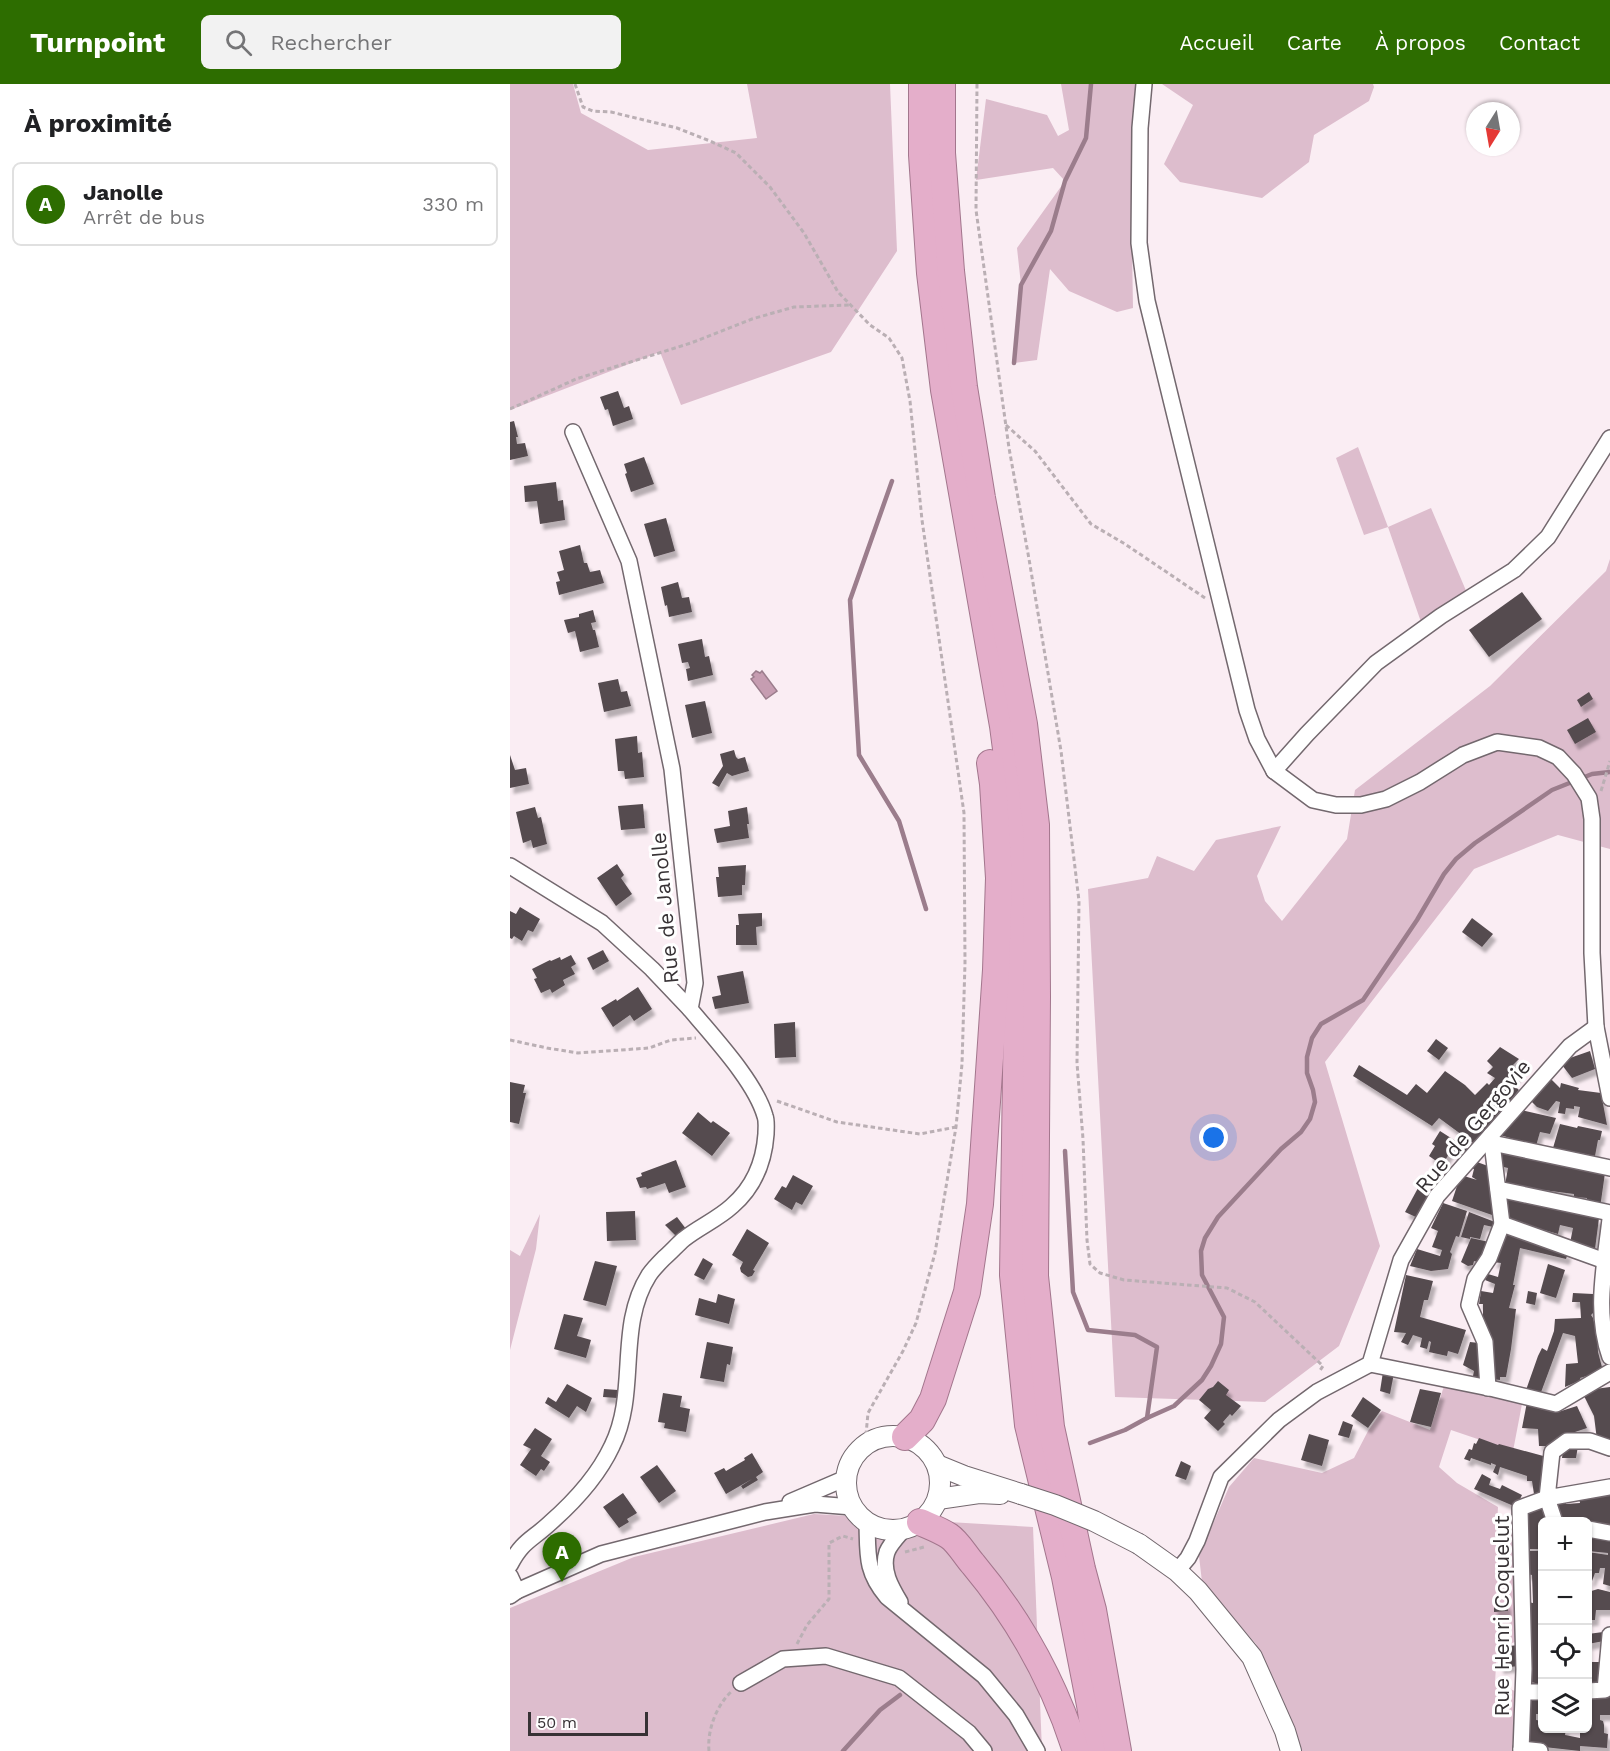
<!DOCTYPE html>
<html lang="fr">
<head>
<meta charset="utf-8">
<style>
  :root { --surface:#fff; --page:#f2f2f2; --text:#202124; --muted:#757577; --line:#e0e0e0; --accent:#2d6d00 }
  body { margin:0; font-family:"Work Sans",sans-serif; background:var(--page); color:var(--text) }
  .controls { position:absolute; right:18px; bottom:18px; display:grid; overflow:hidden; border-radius:9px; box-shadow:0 2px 4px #0004 }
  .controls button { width:54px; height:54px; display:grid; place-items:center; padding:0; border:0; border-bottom:2px solid var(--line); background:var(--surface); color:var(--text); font:30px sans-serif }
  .compass { position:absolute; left:956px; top:18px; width:54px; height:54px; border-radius:50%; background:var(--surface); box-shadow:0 2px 4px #0004; rotate:191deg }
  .scale { position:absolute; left:18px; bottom:15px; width:120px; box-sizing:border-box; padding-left:6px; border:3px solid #373235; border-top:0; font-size:16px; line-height:21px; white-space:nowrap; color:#373235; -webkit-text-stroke:4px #fff; paint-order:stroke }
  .you { position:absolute; left:704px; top:1054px; width:21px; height:21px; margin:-15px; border:4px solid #fff; border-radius:50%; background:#1a73e8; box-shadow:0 0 0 9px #1a73e833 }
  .badge { display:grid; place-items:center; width:39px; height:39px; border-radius:50%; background:var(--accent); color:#fff; font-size:20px; font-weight:700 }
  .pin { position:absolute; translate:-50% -50px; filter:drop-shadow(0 2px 3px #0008) }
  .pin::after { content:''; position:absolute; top:32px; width:21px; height:18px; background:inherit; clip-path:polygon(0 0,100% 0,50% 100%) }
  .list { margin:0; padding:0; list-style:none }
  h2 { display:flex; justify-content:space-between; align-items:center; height:78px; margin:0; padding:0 24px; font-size:26px }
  h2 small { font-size:20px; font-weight:400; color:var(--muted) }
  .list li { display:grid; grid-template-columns:39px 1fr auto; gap:18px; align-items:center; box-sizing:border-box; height:84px; margin:0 12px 12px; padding:0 12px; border:2px solid var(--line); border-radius:9px }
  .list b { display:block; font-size:22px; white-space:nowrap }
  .list p { margin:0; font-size:20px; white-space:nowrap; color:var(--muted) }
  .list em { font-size:20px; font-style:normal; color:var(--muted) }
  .icon { flex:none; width:33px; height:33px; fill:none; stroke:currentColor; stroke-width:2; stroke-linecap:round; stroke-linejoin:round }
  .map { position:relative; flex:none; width:1100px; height:1667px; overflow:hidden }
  header { display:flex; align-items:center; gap:36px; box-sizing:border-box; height:84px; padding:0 30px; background:var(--accent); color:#fff }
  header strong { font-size:28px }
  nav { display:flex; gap:33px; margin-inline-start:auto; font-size:21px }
  .search { width:420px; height:54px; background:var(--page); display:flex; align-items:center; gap:15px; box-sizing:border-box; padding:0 21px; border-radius:9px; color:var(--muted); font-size:22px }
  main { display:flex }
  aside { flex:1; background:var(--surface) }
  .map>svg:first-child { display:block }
</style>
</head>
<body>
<header>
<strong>Turnpoint</strong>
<div class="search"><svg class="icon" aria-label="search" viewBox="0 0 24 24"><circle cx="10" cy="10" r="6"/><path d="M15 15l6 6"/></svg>Rechercher</div>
<nav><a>Accueil</a><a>Carte</a><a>À propos</a><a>Contact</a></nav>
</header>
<main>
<aside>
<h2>À proximité<small></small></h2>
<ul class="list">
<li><span class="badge">A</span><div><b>Janolle</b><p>Arrêt de bus</p></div><em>330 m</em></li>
</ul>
</aside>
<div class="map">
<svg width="1100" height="1667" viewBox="0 0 1100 1667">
  <defs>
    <filter id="shadow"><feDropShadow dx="3.5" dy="6" stdDeviation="1.5" flood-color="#0004"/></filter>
  </defs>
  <rect width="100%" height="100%" fill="#faedf3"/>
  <g fill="#ddbdcd">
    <path d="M0,0H63L71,29L138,66L247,54L237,0H380L387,167L321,268L171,321L150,268L0,326Z"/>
    <path d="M551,0H640L621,102L623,224L607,228L559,207L540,185L527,276L504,279L512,210L507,164L555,97L543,84L466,96L476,15L537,31L548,52L559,46Z"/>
    <path d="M652,0H863L864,3L859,17L804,51L799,78L752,114L670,98L654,80L683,21Z"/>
    <path d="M848,363L878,443L921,424L957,509L911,538L878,443L854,451L826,374Z"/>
    <path d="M1100,475V765L1048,751L964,785L815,978L870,1162L829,1262L755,1318L605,1313L578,805L638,794L647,772L684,787L706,756L771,742L747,792L755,817L772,837L837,755L845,706L980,602L1096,487Z"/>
    <path d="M30,1130L26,1165L0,1266V1166L10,1172Z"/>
    <path d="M934,1302L1012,1320L1003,1367L941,1346L929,1383L947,1399L988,1423L987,1441L1004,1449L1008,1557L987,1564L985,1599L1010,1609L1006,1667H788L781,1640L746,1560L692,1498L689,1472L719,1403L744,1374L812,1389L844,1374L858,1347L872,1327L920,1346Z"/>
    <path d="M304,1430L523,1443L532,1667H0V1524L124,1473Z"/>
  </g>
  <path fill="#c69db1" stroke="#9b7d8c" stroke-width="1.5" d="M246,587L250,589L252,587L267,607L256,615L241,595L244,593L242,591Z"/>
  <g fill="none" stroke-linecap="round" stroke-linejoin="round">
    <g stroke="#9b7d8c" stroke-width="4.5">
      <path d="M504,279L511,201L541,147L555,97L576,54L581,0"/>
      <path d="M382,397L340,516L349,671L389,737L416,825"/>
      <path d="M555,1067L563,1208L578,1246L625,1251L647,1263L637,1334"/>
      <path d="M580,1359L615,1346L637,1334L664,1322L692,1296L701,1282L711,1260L714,1233L692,1191L691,1167L695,1154L708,1133L771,1065L791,1048L800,1035L805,1018L803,1006L797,989V973L802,954L811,940L853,916L907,836L934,790L946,775L965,759L1042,706L1082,690L1100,688"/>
      <path d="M333,1667L370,1626L390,1611"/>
    </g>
  </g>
  <g fill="#554b4f" filter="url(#shadow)">
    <path d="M108,307L114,324L119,322L123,335L103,342L98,325L95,326L90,313Z"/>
    <path d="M4,337L8,353H6L7,360L15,359L18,372L0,376V338Z"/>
    <path d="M134,373L144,400L121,408L115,390L117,389L114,380Z"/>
    <path d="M46,398L48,417L53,416L55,436L30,440L27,417L15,418L14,402Z"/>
    <path d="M156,434L165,467L144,473L134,440Z"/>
    <path d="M70,461L74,479H77L80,488L90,486L94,499L49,511L46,498L50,497L47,488L54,486L49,467Z"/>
    <path d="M168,498L172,514L179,513L182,528L159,533L157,521L155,522L151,503Z"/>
    <path d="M1012,508L1032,535L979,573L959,546Z"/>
    <path d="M83,526L86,538L81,539L83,546H85L89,563L70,568L65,547L58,549L54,536L69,533V530Z"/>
    <path d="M192,555L195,573L199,572L203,591L178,597L176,585L180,584L178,578L172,579L168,560Z"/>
    <path d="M108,595L111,608L117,607L121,622L94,628L88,599Z"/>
    <path d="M1079,608L1083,615L1071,623L1067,616Z"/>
    <path d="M195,617L202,649L182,654L175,621Z"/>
    <path d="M1078,634L1086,648L1065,660L1057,646Z"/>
    <path d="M127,652L128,669L132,668L134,693L115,695L114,687H108L105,655Z"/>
    <path d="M224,666L226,673L228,675L235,673L239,687L222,692L217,689L209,703L202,699L213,682L210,670Z"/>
    <path d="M0,671L5,686L16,684L19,700L0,704Z"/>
    <path d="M133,720L135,744L111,746L108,722Z"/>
    <path d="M25,723L28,734L31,733L37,760L23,764L21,756L13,759L6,728Z"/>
    <path d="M237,723L239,740H237L239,754L207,759L204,745L220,742L218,727Z"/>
    <path d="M107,780L114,791L111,794L122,810L106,822L87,794Z"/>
    <path d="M236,781L235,801H232V811L208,813L206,793H209L208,783Z"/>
    <path d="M10,823L30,835L23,848L18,846L12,857L4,852L2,855L0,854V827L6,830Z"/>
    <path d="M252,829V842L246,843L247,861H226V841H229L228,830Z"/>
    <path d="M962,834L983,850L972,863L952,848Z"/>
    <path d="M93,866L99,877L83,886L77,874Z"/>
    <path d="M61,871L66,880L61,883L65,890L53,896L55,901L42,909L40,905L31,909L24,895L27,894L22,885L40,876L41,877L50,873L51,876Z"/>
    <path d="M233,887L239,919L205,925L202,913L211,911L207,892Z"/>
    <path d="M128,903L142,925L124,937L120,931L103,943L91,924L106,915L107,917Z"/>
    <path d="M285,938L286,973L265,974L264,940Z"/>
    <path d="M926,955L938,964L929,976L917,967Z"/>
    <path d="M990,963L1009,975L1003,981L1010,987L1001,999L1009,1006L963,1059L929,1034L922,1042L843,992L849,981L897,1011L906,1000L917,1009L935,987L955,1001L965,1011L977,999L979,1001L985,994L977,989L983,983L977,977Z"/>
    <path d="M1080,967L1085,985L1062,994L1052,981L1060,974Z"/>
    <path d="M1040,994L1050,1004L1051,999L1069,1004L1068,1006L1091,1009L1097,1041L1068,1033L1070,1023L1064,1022V1025L1056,1024L1055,1030L1048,1029L1050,1018L1046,1017L1038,1027L1027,1023L1020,1016Z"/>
    <path d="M0,998L15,1001L13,1009H16L9,1040L0,1038Z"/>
    <path d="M1011,1026L1046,1034L1040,1050L1030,1048L1026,1062L990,1051Z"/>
    <path d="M188,1028L201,1039L203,1037L220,1049L202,1072L172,1049Z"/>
    <path d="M1050,1040L1067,1044L1068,1042L1092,1047L1090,1056H1088L1085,1072L1043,1064Z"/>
    <path d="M930,1047L958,1065L951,1073L941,1067L932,1081L919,1072L925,1062L922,1060Z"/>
    <path d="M991,1065L1007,1068L1013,1074L1014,1069L1095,1089L1090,1124L1077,1121V1114L1064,1113V1110L995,1101L998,1084L989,1082Z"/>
    <path d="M166,1076L176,1103L159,1109L155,1099L137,1105L136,1103L130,1104L126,1094L132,1092L131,1089Z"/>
    <path d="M967,1078L978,1082L983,1115L982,1131L942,1117L947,1102L954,1092L967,1096L962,1093L964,1085L961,1084Z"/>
    <path d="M283,1091L303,1102L292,1121L286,1118L282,1126L264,1115L272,1102L276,1104Z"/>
    <path d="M908,1104L922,1111L908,1134L895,1128Z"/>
    <path d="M991,1111L1089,1134L1085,1165L1074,1163V1161L1060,1159L1063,1144L1050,1141L1048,1150L1034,1146L1033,1151L995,1136Z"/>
    <path d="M933,1119L957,1127L949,1153L946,1152L940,1168L942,1170L938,1185L921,1187L900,1182L907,1165L930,1172L932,1166L922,1163L928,1147L921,1144Z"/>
    <path d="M125,1127L126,1156L97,1157L96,1128Z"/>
    <path d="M959,1128L985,1138L983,1143L974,1141L970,1155L960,1153V1155L951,1153Z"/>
    <path d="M167,1133L176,1145L166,1152L155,1141Z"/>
    <path d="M237,1145L259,1159L243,1186L245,1187L242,1192L238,1193L231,1188L230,1184L233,1178L222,1171Z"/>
    <path d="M995,1147L1058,1169L1056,1175L1010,1164L1003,1201H1005L999,1224L1006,1225L1001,1265L996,1293H990V1296L982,1295L979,1285L983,1263L981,1254L973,1240V1220H969L971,1207L983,1209L985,1200L975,1196L978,1190L988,1193L991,1179L983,1178Z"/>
    <path d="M961,1154L979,1158L971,1179L964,1177L963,1181L958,1182L951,1178Z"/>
    <path d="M193,1174L203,1180L194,1196L184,1191Z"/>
    <path d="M85,1177L107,1182L96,1222L73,1216Z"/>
    <path d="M1038,1180L1055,1186L1046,1214L1030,1209Z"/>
    <path d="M896,1191L923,1197L918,1216H914L910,1233L956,1246L948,1270L938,1267L937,1272L919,1268L921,1258L919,1257L917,1265L910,1263L912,1254L903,1251L898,1261L891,1258L896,1249L884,1248Z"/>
    <path d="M1018,1207L1027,1209L1025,1221L1016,1219Z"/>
    <path d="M1063,1209L1083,1210L1085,1213L1086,1226L1081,1231L1083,1234L1087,1250L1088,1268L1093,1287L1070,1294L1071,1296L1055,1303L1056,1280L1068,1279L1065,1252L1053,1249L1030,1311L1016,1306L1028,1272L1032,1264L1037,1267L1044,1247L1045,1235L1071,1234L1070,1218H1062Z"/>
    <path d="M208,1210L225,1215L219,1240L185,1231L189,1214L206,1219Z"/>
    <path d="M54,1230L73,1234L67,1252L81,1256L76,1274L44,1265Z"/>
    <path d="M197,1258L223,1263L220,1281L217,1280L214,1298L190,1294Z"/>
    <path d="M960,1258L969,1259V1289L973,1298L966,1297L963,1292L964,1287L953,1281Z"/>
    <path d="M873,1288L884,1289L880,1310L870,1307Z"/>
    <path d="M708,1297L719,1306L716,1311L731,1322L722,1332L720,1330L713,1338L715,1340L708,1347L694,1334L701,1326L689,1316L698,1305L703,1303Z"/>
    <path d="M57,1300L82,1314L76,1328L67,1322L59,1334L35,1319L38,1313L46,1318Z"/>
    <path d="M1100,1303V1358L1087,1356L1084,1332L1074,1312L1085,1305Z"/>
    <path d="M94,1305L108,1306L107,1314L93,1313Z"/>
    <path d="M910,1305L931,1309L921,1343L900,1338Z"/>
    <path d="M153,1309L172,1312L170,1323L180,1325L176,1348L154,1344L155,1339L148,1338Z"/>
    <path d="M853,1313L871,1326L858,1344L841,1332Z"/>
    <path d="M1017,1318L1030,1323V1325L1048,1326V1328L1067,1322L1077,1344L1056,1351L1040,1362H1029L1028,1345L1012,1344Z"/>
    <path d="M833,1337L843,1341L839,1354L828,1351Z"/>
    <path d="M25,1344L42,1355L31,1372L40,1378L34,1387L31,1385L26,1392L10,1381L21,1365L13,1361Z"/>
    <path d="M799,1350L819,1356L812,1382L791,1376Z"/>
    <path d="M969,1354L988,1361L989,1360L1037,1373L1034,1408L1024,1410L1022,1397H1017V1392L990,1383L988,1391L983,1388L986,1381L981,1379V1381L961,1374L960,1377L954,1375L959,1365L962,1366L964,1359L966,1360Z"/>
    <path d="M1068,1362L1066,1374H1052L1053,1365Z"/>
    <path d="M242,1369L253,1388L246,1393L248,1396L233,1405L231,1402L242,1395L216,1410L204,1389L214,1384L216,1387L235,1376L234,1374Z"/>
    <path d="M671,1377L681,1382L676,1396L665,1392Z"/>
    <path d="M147,1381L166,1407L149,1419L130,1393Z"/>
    <path d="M972,1390L981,1395L979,1401L990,1405L992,1401L1012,1411L1006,1423L964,1405Z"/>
    <path d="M113,1409L127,1429L117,1435L119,1438L109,1444L93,1423Z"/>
    <path d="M1100,1410V1445L1078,1441L1077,1438L1072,1437V1436L1049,1437L1045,1419L1055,1417L1056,1420L1070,1419L1069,1414H1083Z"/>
    <path d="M1035,1423L1037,1437H1032V1465H1015L1017,1427Z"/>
    <path d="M1078,1451H1100V1502L1093,1500L1095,1484H1090L1089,1489H1085L1082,1497L1080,1496L1081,1488H1078V1468L1098,1471V1469L1078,1467Z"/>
    <path d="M1015,1467H1032V1600L1019,1598L1018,1518L1023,1519L1022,1491L1017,1490Z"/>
    <path d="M1088,1505L1100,1508V1526H1086L1085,1536H1078V1508Z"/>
    <path d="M997,1519L998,1527L984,1528V1520Z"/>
    <path d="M1093,1548L1094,1557L1078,1560V1550Z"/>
    <path d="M1009,1561V1582L990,1584L989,1563Z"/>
    <path d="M1090,1570H1093L1091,1601L1078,1602V1574L1079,1573H1081L1080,1578H1089Z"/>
    <path d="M1088,1611H1098L1100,1613V1631H1090V1636L1093,1637L1094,1641V1649L1098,1650L1097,1664L1070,1662V1667L1016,1661L1018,1616H1032V1630H1026V1636L1032,1637V1644H1054L1056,1645L1055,1651L1070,1654V1644H1078V1614H1089Z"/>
  </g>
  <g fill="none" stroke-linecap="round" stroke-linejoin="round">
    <g stroke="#73686e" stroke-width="18">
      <g id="minor">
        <path d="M634,0L630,44L629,159L637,217L737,626L747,655L764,687L803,716L826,721H851L876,715L910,698L953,671L987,658L1029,664L1048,673L1064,690L1079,714L1082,735V869L1086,943L1100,1014"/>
        <path d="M764,687L797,650L866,579L931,532L1004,486L1038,453L1100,354"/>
        <path d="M0,782L92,839L142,885L180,925"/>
        <path d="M982,1059L1100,1084"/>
        <path d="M988,1105L1100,1129"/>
        <path d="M1100,1135C1095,1180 1084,1229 1100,1273"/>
        <path d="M992,1140L1095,1177"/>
        <path d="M860,1280L984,1305L1046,1320L1100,1288"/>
        <path d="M978,1304L975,1258L959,1221L965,1195L979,1174L992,1140L981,1051"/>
        <path d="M1100,1364L1080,1357H1057L1042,1368L1037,1414L1100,1403"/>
        <path d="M280,1418L336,1394"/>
        <path d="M357,1438C358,1470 355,1487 377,1513L474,1592L506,1631L527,1667"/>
        <path d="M1078,1445L1100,1449"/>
        <path d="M0,1481C12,1457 22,1456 40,1439C65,1417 88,1392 102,1362C129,1308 106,1243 139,1191C143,1185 149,1179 154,1174C161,1168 167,1161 174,1155C189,1143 208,1135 222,1122C244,1103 254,1078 256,1050C256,1044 257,1037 255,1032C245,997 203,953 180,925L185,899L162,685L119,477L63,348"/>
        <path d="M667,1487L678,1474L687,1457L711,1393L769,1336L807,1308L860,1280L891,1176L927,1112L1060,962L1086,943"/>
        <path d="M0,1492L7,1507"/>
        <path d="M0,1512L7,1507L91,1470L255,1428L305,1420L342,1423"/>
        <path d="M390,1518C381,1503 371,1486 377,1468C380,1460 389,1451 394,1445"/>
        <path d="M231,1599L273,1575L316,1572L389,1594L459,1649L474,1667"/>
        <path d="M1078,1607L1095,1606L1100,1551"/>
        <path d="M1014,1608H1032"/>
        <path d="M1011,1665L1030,1667"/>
        <path d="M1011,1667L1014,1585L1010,1424L1037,1414L1045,1438"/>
      </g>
    </g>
    <g stroke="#73686e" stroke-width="22">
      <g id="tertiary">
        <circle cx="383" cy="1399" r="47"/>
        <path d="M427,1381L454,1392L511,1410"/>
        <path d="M428,1415L469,1409L490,1410"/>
        <path d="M629,1460L667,1487L688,1507L742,1573L775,1647L781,1667"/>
      </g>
    </g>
    <g stroke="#a3768d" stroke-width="28">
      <g id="trunk">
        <path d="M412,0V71L420,189L434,306L493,642L506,741L507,923L503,1191L518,1341L555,1493L580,1621L587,1667"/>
        <path d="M432,0V69L441,187L454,303L472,414L514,640L526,741L527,913L525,1192L541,1343L572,1485L583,1526L608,1667"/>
        <path d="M395,1353L412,1336L423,1315L457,1208L470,1120L486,886L489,794L483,700L480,679"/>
        <path d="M410,1438C419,1442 430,1446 439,1452C448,1458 455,1471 463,1480C509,1535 544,1598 566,1667"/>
      </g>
    </g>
    <g stroke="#baafb4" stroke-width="3" stroke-dasharray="4.5 3" stroke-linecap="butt">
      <path d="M65,0L73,23L83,27L101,28L167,44L200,57L226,69L260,103L294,149L328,208L360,241L379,254L392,274L400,317L412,436L454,729L455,879L452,980L446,1043L425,1169L406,1239L393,1267L358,1329L355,1361"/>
      <path d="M467,0L466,126L499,364L519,475L551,667L569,817L567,979L573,1055L577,1156L580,1180L590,1189L614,1196L717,1204L745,1218L813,1282L809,1288"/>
      <path d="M0,325L66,295L181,259L242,235L284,223L340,221"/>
      <path d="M496,341L525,367L581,440L615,460L695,514"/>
      <path d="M1091,707L1100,677"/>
      <path d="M0,956L37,964L68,969L139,964L161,956L186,954"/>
      <path d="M267,1017L327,1038L410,1050L446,1043"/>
      <path d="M395,1468L414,1463"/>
      <path d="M287,1560L297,1541L319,1515V1459L333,1452L343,1455"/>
      <path d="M199,1667C197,1647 206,1622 221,1608"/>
    </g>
    <use href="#minor" stroke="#fff" stroke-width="15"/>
    <use href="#tertiary" stroke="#fff" stroke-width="20"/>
    <use href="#trunk" stroke="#e4aeca" stroke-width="26"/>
    <g stroke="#73686e" stroke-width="22" stroke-linecap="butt">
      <path id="tertiary-bridge" d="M511,1410L545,1421L584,1437L629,1460"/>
    </g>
    <use href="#tertiary-bridge" stroke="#fff" stroke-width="20"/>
  </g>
  <g text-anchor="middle" stroke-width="6" stroke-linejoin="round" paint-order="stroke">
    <g font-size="21" fill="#373235" stroke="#fff">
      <text transform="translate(155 824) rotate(-95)" y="7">Rue de Janolle</text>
      <text transform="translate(963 1042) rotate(-50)" y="7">Rue de Gergovie</text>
      <text transform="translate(992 1532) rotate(-90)" y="7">Rue Henri Coquelut</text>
    </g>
  </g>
</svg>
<div class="controls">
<button>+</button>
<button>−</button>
<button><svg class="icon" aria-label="locate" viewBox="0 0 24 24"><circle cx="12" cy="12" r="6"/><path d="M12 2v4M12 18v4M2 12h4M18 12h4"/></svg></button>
<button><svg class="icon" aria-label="layers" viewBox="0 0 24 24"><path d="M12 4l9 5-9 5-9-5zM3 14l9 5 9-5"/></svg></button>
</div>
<svg class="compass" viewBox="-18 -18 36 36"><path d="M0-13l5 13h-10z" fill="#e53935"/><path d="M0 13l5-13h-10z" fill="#757577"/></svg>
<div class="scale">50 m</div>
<div class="you"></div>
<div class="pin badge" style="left:52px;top:1498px">A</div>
</div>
</main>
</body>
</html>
